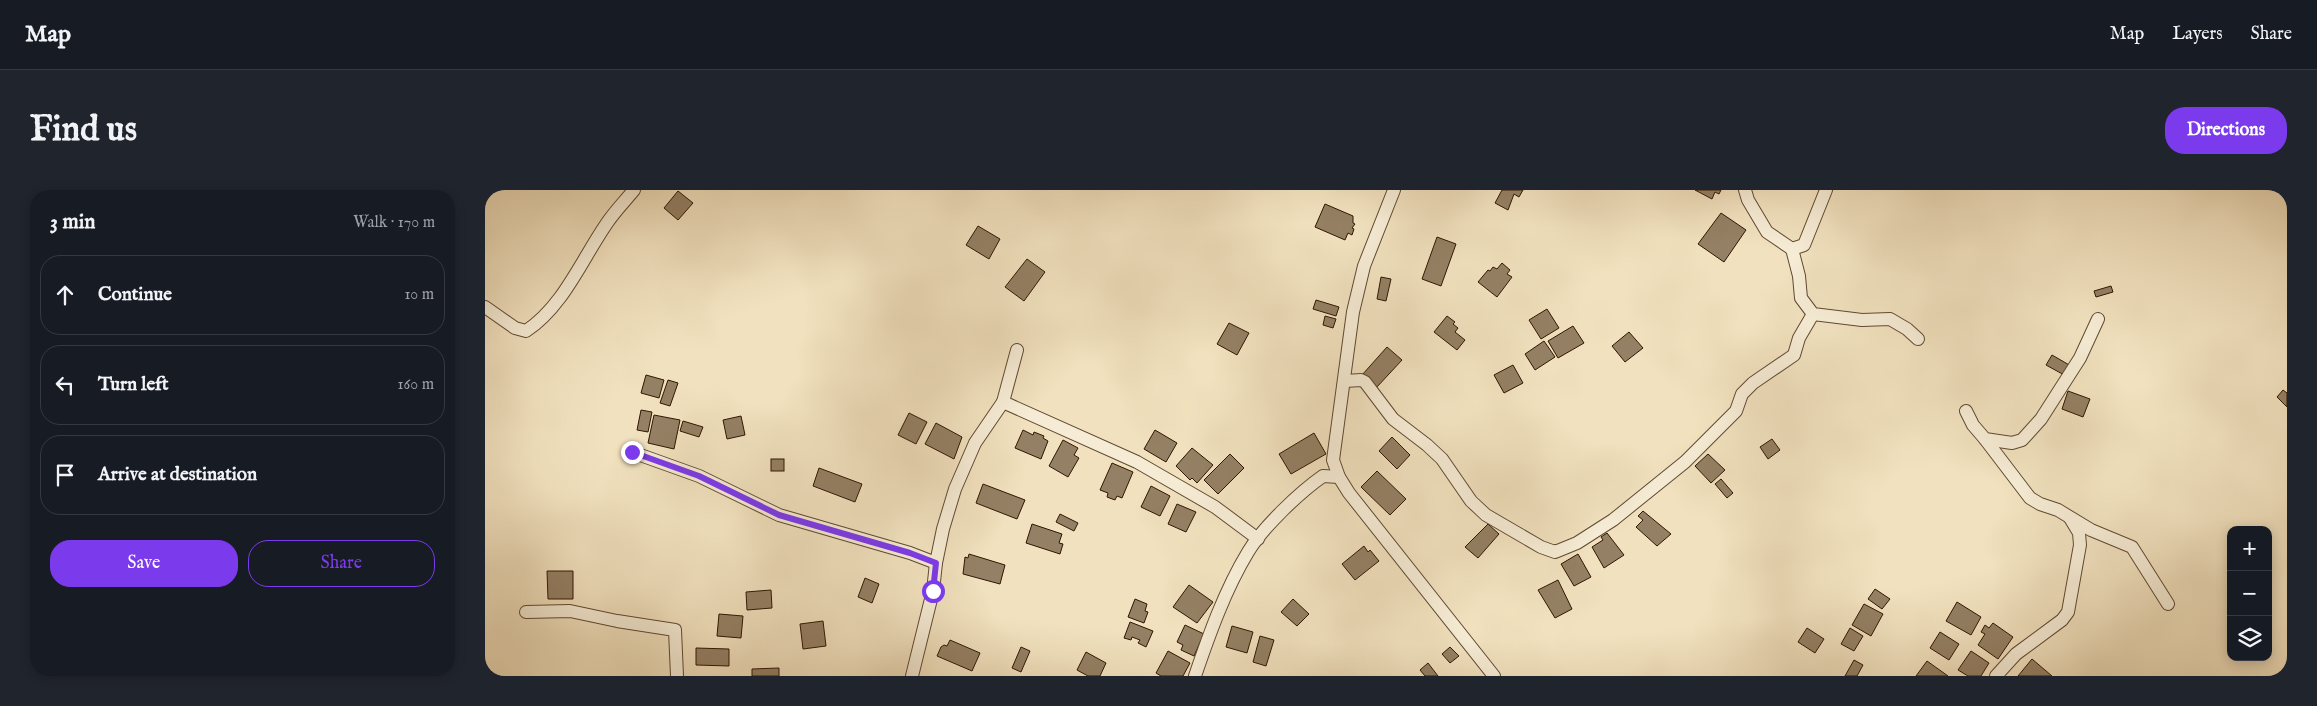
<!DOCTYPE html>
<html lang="en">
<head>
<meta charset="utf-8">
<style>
  :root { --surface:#171b24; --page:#20242c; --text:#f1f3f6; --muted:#9ea1a6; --line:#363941; --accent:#7c3aed }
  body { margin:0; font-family:"IM FELL English",serif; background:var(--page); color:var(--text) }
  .controls { position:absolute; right:15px; bottom:15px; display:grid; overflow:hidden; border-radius:10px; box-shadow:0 2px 12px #0003 }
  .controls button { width:45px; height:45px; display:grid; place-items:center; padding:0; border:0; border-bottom:1px solid var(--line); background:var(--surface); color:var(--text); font:25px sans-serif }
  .stop { position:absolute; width:15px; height:15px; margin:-11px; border:4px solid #7c3aed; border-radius:50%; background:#fff }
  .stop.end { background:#7c3aed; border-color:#fff; box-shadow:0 1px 5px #0008 }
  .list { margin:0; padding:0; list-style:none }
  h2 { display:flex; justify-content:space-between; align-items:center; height:65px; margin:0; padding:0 20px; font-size:21px }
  h2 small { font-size:16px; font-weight:400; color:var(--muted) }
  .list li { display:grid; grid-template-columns:32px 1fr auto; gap:15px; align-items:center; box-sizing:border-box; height:80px; margin:0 10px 10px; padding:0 10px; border:1px solid var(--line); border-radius:20px }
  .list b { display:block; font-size:19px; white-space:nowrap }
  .list em { font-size:16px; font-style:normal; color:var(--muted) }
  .actions { display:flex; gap:10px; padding:15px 20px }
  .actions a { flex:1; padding:11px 0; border:1px solid var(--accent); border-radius:20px; text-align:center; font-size:18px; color:var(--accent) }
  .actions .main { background:var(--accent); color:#fff }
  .icon { flex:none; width:28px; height:28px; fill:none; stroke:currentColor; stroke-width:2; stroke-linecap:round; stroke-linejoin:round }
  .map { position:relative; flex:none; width:1802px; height:486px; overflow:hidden; border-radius:20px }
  header { display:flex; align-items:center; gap:30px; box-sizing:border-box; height:70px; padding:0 25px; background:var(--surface); border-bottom:1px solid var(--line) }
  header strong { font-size:24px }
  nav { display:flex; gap:28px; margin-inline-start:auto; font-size:18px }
  .intro { display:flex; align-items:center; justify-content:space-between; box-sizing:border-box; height:120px; padding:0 30px }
  h1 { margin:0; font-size:35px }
  .button { padding:12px 22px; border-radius:20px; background:var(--accent); color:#fff; font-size:18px; font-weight:700 }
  main { display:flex; gap:30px; padding:0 30px }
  aside { flex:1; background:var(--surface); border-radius:20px; box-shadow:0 2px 12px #0003 }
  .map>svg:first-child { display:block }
</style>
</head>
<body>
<header>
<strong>Map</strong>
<nav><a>Map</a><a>Layers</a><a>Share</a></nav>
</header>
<div class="intro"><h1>Find us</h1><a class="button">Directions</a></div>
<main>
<aside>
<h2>3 min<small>Walk · 170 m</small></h2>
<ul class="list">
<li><svg class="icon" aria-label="ahead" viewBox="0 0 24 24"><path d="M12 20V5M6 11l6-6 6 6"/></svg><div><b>Continue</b></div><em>10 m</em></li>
<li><svg class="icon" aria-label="left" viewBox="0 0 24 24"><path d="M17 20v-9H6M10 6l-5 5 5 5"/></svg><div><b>Turn left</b></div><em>160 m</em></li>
<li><svg class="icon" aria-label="arrive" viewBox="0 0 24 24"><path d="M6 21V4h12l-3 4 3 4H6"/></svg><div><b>Arrive at destination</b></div></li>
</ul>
<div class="actions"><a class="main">Save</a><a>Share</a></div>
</aside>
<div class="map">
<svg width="1802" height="486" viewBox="0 0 1802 486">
  <rect width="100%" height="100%" fill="#f1e1be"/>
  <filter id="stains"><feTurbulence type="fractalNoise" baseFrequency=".004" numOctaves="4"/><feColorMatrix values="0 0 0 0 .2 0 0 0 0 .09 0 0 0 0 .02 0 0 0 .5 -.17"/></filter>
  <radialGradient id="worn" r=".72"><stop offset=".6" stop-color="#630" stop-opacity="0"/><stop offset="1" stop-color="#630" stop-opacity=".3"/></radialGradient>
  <g fill="#948064" stroke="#301603">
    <path d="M1017,0H1038L1034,7L1029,4L1023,20L1010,13Z"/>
    <path d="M1210,0H1236L1234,4L1230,2L1227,9Z"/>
    <path d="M193,1L208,13L193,30L179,18Z"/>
    <path d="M840,14L868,26V33L870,34L867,38L869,39L867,45L863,43L860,50L830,37Z"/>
    <path d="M1236,23L1261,40L1239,72L1213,54Z"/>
    <path d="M493,36L515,49L504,69L481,55Z"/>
    <path d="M952,47L971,54L956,96L937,89Z"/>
    <path d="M542,69L560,82L539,111L520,97Z"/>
    <path d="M1017,73L1025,80L1022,84L1027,87L1012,107L993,92L1003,80L1005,81L1008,77L1012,79Z"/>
    <path d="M896,87L906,89L901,111L892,109Z"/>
    <path d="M1626,96L1628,102L1611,107L1609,101Z"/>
    <path d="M831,110L854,117L851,126L828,119Z"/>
    <path d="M1062,119L1074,138L1056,149L1044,130Z"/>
    <path d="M840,126L851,129L848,138L838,135Z"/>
    <path d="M962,126L970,132L968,134L973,138L970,142L980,150L972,160L949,142Z"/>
    <path d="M744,133L764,143L752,165L732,154Z"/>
    <path d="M1088,136L1099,153L1073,168L1063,151Z"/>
    <path d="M1144,142L1158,158L1140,172L1127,156Z"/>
    <path d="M1059,151L1070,167L1050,180L1040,164Z"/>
    <path d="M902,157L917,170L891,198L877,185Z"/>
    <path d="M1567,165L1586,176L1581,186L1561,175Z"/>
    <path d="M1028,175L1038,193L1019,203L1009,185Z"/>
    <path d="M161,185L179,190L174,208L156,203Z"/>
    <path d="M183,190L193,193L185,216L175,213Z"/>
    <path d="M1798,200L1802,203V217L1792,207Z"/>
    <path d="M1583,201L1605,209L1598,227L1577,219Z"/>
    <path d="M156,220L167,222L163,242L152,240Z"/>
    <path d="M424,223L442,232L431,254L413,245Z"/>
    <path d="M169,225L195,230L189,259L163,253Z"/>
    <path d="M256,226L260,245L242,249L238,230Z"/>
    <path d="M198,231L218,237L214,247L195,241Z"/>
    <path d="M451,233L477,247L469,269L440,254Z"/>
    <path d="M538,240L548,245L549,242L559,246L558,248L563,251L556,269L530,258Z"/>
    <path d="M670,240L692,253L681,272L659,259Z"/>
    <path d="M829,243L841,264L806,284L794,264Z"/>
    <path d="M907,247L925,265L912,279L894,261Z"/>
    <path d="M1287,249L1295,260L1283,269L1275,257Z"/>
    <path d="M578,250L593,258L589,265L594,268L583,287L564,276Z"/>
    <path d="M707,258L728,275L712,293L707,288L705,290L691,276Z"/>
    <path d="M745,264L759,278L733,304L719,290Z"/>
    <path d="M1223,264L1240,280L1226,293L1210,276Z"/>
    <rect x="286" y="269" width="13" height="12"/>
    <path d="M627,273L648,282L637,308L632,306L630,310L622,307L623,303L615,300Z"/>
    <path d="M334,278L377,294L370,312L328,296Z"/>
    <path d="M892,281L921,309L905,325L876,297Z"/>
    <path d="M1236,289L1248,303L1242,308L1230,294Z"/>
    <path d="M498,294L540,310L532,329L491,313Z"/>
    <path d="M666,296L685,306L675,326L656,317Z"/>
    <path d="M692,314L711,322L701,342L683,334Z"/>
    <path d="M1158,321L1186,344L1172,356L1151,337L1158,330L1153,326Z"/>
    <path d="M575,324L593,333L589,341L571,332Z"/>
    <path d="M547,334L577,344L574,353L578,354L575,364L541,353Z"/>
    <path d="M1003,334L1014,344L993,368L980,357Z"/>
    <path d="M1122,343L1139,365L1119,378L1107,357L1118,350L1116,347Z"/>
    <path d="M879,356L883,362L885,360L894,371L870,390L857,374Z"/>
    <path d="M484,364L520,375L515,394L478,384L480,367L483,368Z"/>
    <path d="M1093,364L1106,387L1089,396L1076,374Z"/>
    <path d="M62,381H88V409H63Z"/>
    <path d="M380,388L394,394L387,413L373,407Z"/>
    <path d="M1073,390L1087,419L1070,428L1053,400Z"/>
    <path d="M704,395L728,412L712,433L688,417Z"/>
    <path d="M1390,399L1405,409L1397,419L1383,409Z"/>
    <path d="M286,400L287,418L262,420L261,402Z"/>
    <path d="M650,409L662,414L660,421L663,422L659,433L643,427Z"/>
    <path d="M808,409L824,424L812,436L796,422Z"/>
    <path d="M1472,412L1496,427L1486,445L1461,431Z"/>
    <path d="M1379,414L1398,424L1386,446L1367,435Z"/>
    <path d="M234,424L258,426L256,448L232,446Z"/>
    <path d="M338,431L341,456L318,459L315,434Z"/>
    <path d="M645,432L668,441L661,457L653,453L655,450L647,447L646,450L639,448Z"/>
    <path d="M1508,433L1528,447L1513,469L1493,455L1500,444L1496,442L1500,435L1504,438Z"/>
    <path d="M700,435L719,444L709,466L696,460L698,455L692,452Z"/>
    <path d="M747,436L768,442L762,463L741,457Z"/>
    <path d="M1322,438L1339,449L1330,463L1313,452Z"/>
    <path d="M1365,438L1378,446L1369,461L1356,454Z"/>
    <path d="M1455,442L1474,454L1464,470L1445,458Z"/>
    <path d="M775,446L789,450L781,476L768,472Z"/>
    <path d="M465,450L495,463L487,481L452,466L456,457L459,455L462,456Z"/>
    <path d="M536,457L545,461L536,482L527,478Z"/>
    <path d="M965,457L974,466L965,473L957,464Z"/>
    <path d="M211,458L244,459V476L211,475Z"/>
    <path d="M683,461L705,473L698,486H676L671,483Z"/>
    <path d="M1486,461L1504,473L1496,486H1483L1473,480Z"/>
    <path d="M601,462L621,473L615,486H603L592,480Z"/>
    <path d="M1547,469L1567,486H1533Z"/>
    <path d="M1369,470L1378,475L1372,486H1360Z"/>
    <path d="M1442,471L1463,486H1431Z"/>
    <path d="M943,473L953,486H940L935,480Z"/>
    <path d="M294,478V486H267V479Z"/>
  </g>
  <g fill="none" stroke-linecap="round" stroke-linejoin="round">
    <g stroke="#604932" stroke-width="14">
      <g id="street">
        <path d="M909,0L879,76L868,122L848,270L854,287L864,303L1009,486"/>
        <path d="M1260,0L1263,10L1282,42L1307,59"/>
        <path d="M1341,0L1319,55L1307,59L1314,86L1316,108L1328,124L1377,130L1405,129L1422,139L1433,149"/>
        <path d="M0,117L30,138L41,141C78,117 97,69 122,33C130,21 140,11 149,0"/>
        <path d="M532,160L518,212L652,272L730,317L773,349"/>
        <path d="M860,191L876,190L880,192L908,229L942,255L957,269L986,311L1001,325L1056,357L1070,362L1092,353L1128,330L1200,272L1251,221L1257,204L1268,193L1309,165L1314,148L1328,124"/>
        <path d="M1481,221L1488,235L1500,249L1527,253L1537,250L1556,229L1595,168L1613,129"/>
        <path d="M1500,249L1545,308L1555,314L1573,320L1606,340L1647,357L1683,414"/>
        <path d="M147,262L214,286L294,325L425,363L451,373"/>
        <path d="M41,422L85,421L132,431L190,440L192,486"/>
        <path d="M427,486L448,401L451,373L458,339L470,299L490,253L518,212"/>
        <path d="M710,486C724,445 740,400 763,362C778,337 815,302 838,286L854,287"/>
        <path d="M1511,486L1531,464L1577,430L1583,422L1595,355L1594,343L1585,328"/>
      </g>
    </g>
    <use href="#street" stroke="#f6ecd5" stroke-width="12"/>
  </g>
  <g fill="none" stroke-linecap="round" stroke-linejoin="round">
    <path stroke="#7c3aed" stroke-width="6" d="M147,262L214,286L294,325L425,363L451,373L448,401"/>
  </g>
  <rect width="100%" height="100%" filter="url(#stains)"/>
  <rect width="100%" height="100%" fill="url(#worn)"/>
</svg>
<div class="controls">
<button>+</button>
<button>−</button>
<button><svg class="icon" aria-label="layers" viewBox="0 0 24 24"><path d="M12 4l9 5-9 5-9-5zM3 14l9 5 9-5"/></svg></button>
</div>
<div class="stop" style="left:448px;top:401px"></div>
<div class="stop end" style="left:147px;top:262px"></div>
</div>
</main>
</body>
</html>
